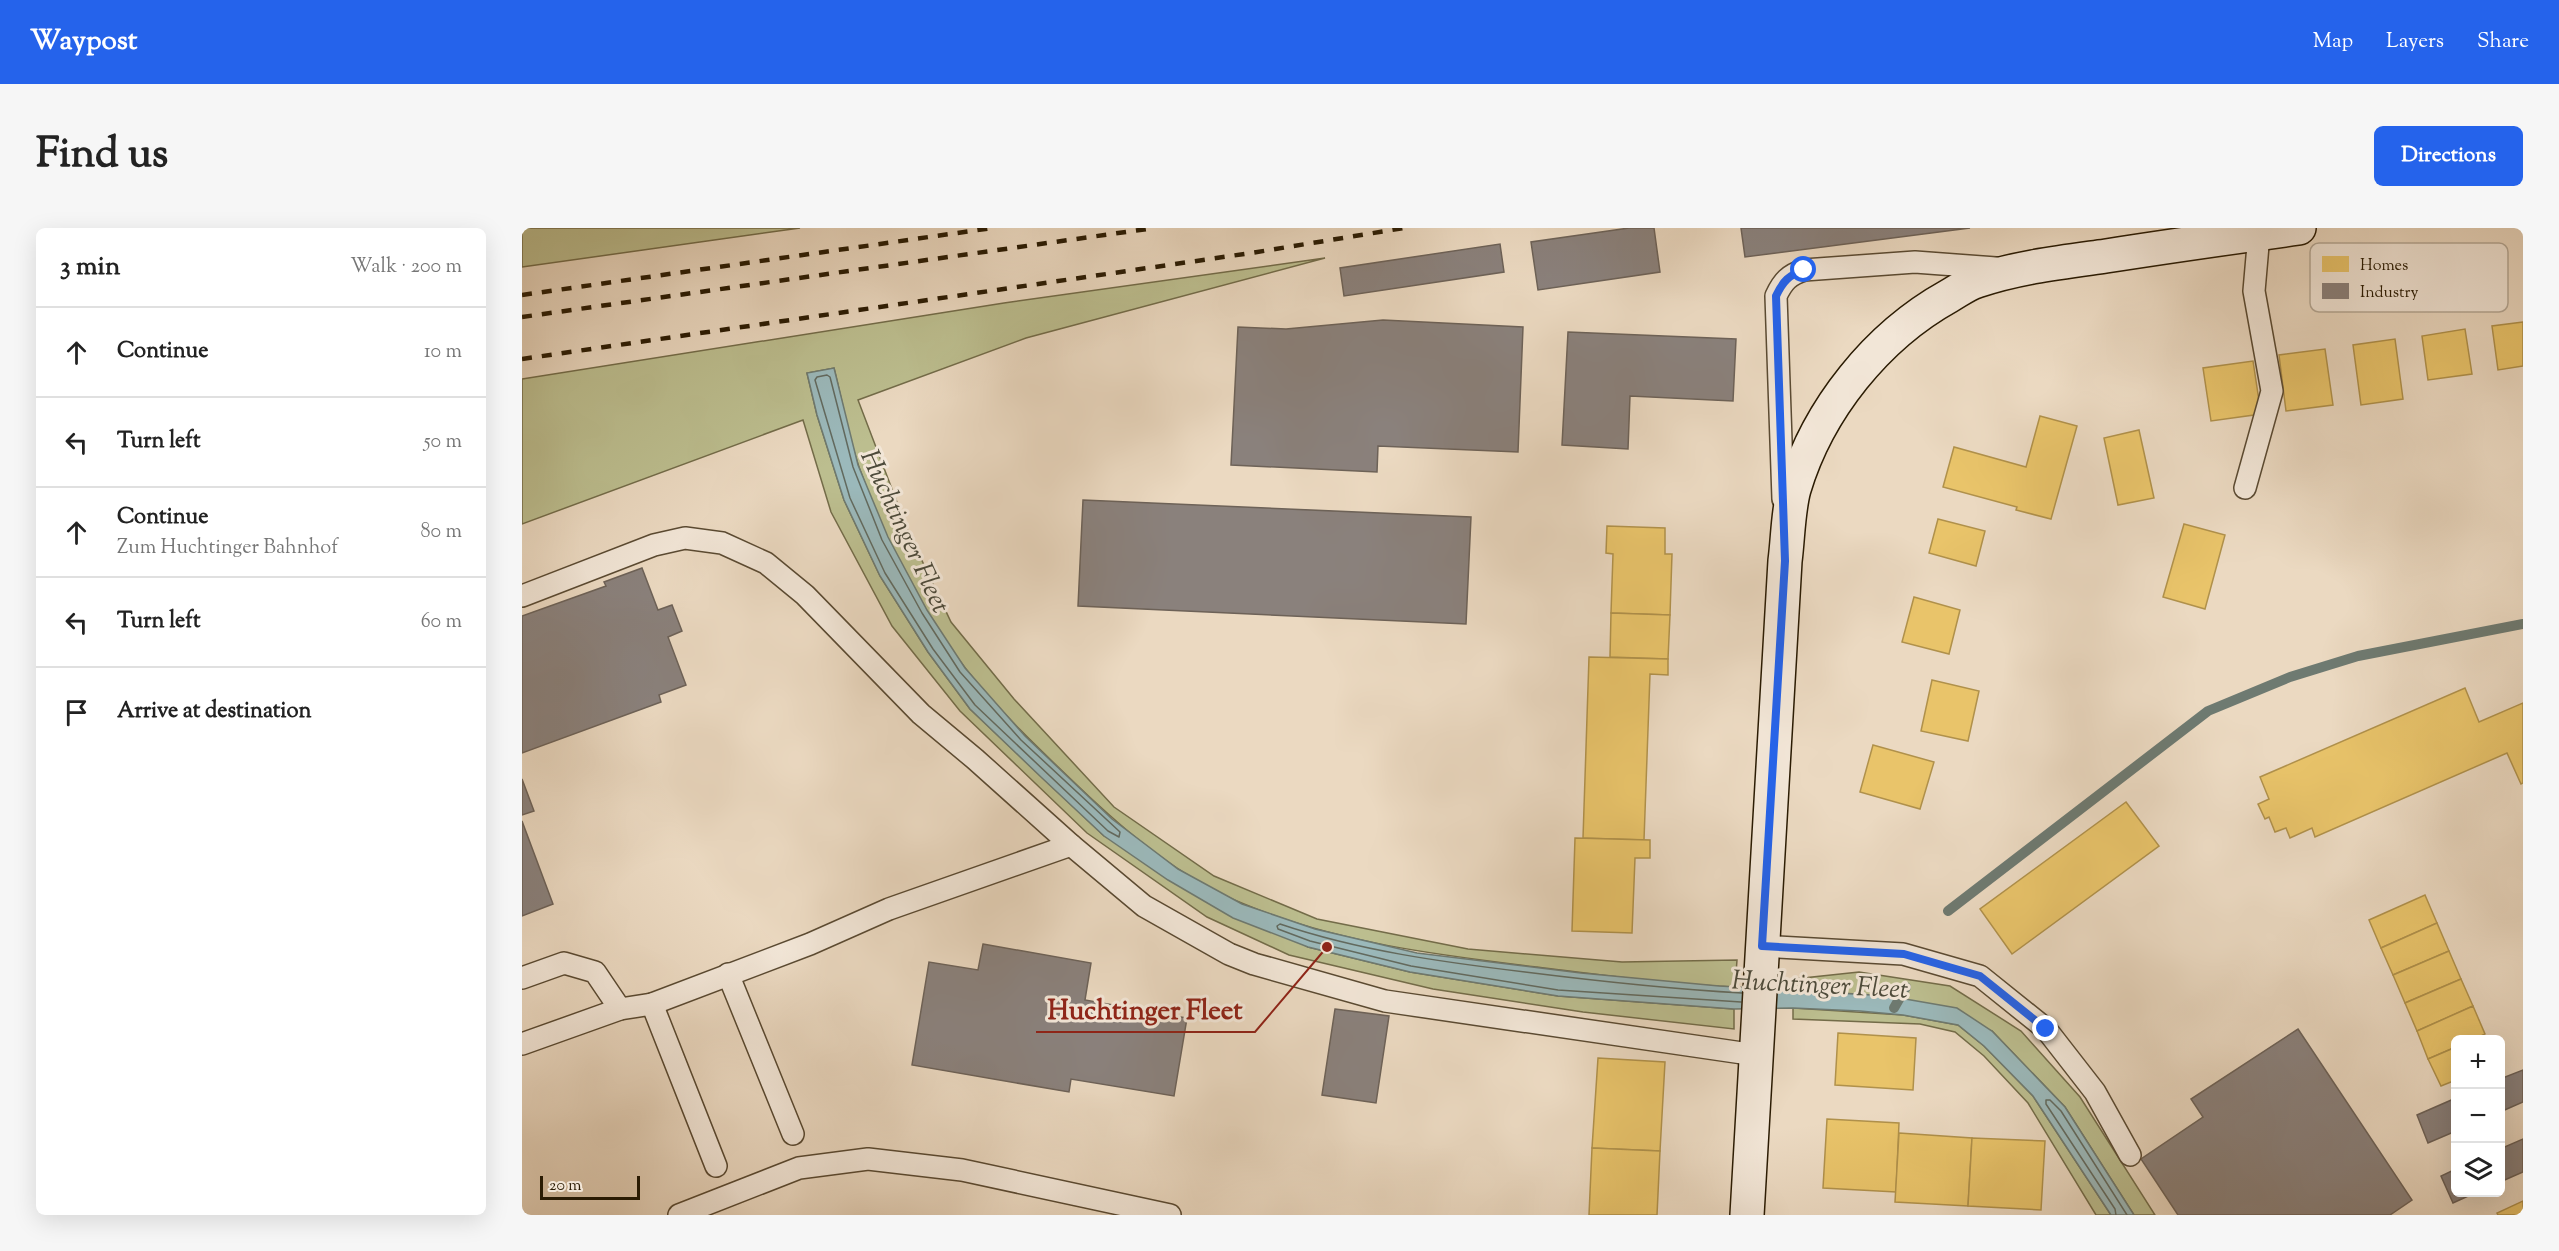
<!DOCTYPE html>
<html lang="en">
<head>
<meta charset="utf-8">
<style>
  :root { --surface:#fff; --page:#f6f6f6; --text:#222; --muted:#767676; --line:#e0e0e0; --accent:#2563eb }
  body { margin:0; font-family:"Sorts Mill Goudy",serif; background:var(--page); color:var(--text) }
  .controls { position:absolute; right:18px; bottom:18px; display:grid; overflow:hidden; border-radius:9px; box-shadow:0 6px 24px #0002 }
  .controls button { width:54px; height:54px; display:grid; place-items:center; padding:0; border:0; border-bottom:2px solid var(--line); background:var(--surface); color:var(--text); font:30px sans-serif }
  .scale { position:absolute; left:18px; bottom:15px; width:100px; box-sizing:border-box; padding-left:6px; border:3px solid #2a1b03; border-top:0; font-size:16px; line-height:21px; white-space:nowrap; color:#2a1b03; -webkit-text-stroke:4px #f2e6d7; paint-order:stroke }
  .stop { position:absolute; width:18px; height:18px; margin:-14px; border:4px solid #2563eb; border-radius:50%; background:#fff }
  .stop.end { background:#2563eb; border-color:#fff; box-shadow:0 2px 6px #0008 }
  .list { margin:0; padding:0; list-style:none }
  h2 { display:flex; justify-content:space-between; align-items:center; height:78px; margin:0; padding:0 24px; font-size:26px }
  h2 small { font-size:20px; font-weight:400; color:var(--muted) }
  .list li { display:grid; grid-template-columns:39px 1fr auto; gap:18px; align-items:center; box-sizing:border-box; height:90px; padding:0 24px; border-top:2px solid var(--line) }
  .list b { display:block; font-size:22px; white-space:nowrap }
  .list p { margin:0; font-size:20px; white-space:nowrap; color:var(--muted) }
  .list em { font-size:20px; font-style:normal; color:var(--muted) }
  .icon { flex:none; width:33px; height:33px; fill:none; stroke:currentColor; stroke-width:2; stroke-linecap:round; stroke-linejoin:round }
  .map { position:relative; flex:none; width:2001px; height:987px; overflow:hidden; border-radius:9px }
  header { display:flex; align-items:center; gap:36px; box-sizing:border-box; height:84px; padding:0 30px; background:var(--accent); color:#fff }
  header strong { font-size:28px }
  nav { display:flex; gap:33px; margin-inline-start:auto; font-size:21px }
  .intro { display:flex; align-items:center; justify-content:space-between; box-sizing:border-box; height:144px; padding:0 36px }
  h1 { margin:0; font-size:42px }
  .button { padding:15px 27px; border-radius:9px; background:var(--accent); color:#fff; font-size:21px; font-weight:700 }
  main { display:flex; gap:36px; padding:0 36px }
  aside { flex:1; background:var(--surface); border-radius:9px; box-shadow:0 6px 24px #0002 }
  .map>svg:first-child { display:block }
</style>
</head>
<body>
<header>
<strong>Waypost</strong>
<nav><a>Map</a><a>Layers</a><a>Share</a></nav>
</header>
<div class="intro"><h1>Find us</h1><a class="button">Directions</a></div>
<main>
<aside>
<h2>3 min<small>Walk · 200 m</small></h2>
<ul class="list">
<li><svg class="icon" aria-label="ahead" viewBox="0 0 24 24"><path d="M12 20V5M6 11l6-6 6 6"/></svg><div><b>Continue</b></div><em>10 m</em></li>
<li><svg class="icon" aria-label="left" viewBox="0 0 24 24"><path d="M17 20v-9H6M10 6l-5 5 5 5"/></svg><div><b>Turn left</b></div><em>50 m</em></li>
<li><svg class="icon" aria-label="ahead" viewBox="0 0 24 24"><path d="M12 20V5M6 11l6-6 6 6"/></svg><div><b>Continue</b><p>Zum Huchtinger Bahnhof</p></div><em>80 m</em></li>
<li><svg class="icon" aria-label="left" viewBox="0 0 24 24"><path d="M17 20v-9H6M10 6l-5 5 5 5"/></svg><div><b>Turn left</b></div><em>60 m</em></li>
<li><svg class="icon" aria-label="arrive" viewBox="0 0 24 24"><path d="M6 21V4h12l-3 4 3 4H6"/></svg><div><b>Arrive at destination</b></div></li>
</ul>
</aside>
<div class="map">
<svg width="2001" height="987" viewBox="0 0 2001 987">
  <rect width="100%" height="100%" fill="#ebd9c1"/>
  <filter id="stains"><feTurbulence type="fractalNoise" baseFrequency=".00333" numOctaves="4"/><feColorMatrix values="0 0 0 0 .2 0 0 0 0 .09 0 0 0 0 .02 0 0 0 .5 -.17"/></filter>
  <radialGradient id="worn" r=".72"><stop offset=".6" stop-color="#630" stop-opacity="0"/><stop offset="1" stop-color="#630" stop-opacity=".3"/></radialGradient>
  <g fill="#bcbe8f" stroke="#736c49" stroke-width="1.5">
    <path d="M0,0H278L0,39Z"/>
    <path d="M803,30L504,110L336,172L386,303L429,394L492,471L592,579L692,648L795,691L946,721L1100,734L1215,732L1213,759C1147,756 1081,747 1015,739C916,727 815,715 722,676C659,651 604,604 556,558C517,521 477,483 444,441C398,382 362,309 337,239C326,207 320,172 312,140L285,145L295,187L322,272L358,348L406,424L448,481L582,608L786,719L888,744L1036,768L1212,781V801L1061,784L911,761L767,727L685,689L565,605L438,483L370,398L309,284L281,192L0,296V151L482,75Z"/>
    <path d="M1337,744L1428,758L1499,803L1558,869L1633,987H1612L1543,879L1470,803L1366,768L1271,762L1272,751Z"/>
    <path d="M1271,780L1381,787L1436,797L1462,818L1511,868L1589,987H1574L1506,875L1462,828L1433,804L1398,796L1271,791Z"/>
  </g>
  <path fill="#9bb9bb" stroke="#6e7a71" stroke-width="1.5" d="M312,140L336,237L366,309L405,382L443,440L503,508L590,591L656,641L720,676L793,701L895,725L1059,745L1197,758L1366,768L1435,780L1470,803L1543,879L1612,987H1589L1511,868L1462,818L1436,797L1381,787L1338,783L1271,780L1212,781L1036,768L888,744L786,719L711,690L646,652L582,608L520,550L448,481L406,424L358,348L322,272L295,187L285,145Z"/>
  <g fill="#e9c46a" stroke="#b0914b" stroke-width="1.5">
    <path d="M2001,94V138L1976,142L1970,98Z"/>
    <path d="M1943,101L1950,146L1906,152L1900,108Z"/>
    <path d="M1873,111L1881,171L1839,177L1831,117Z"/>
    <path d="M1803,121L1811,177L1764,183L1757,127Z"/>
    <path d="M1731,133L1739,186L1689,193L1681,140Z"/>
    <path d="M1518,188L1555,198L1529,291L1494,282L1495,279L1421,259L1432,219L1504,239Z"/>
    <path d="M1617,202L1632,270L1596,277L1582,210Z"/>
    <path d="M1416,291L1463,303L1454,338L1407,325Z"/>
    <path d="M1662,296L1703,307L1683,381L1641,369Z"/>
    <path d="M1085,298L1143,300V326H1150L1148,387L1089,385L1091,326L1084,325Z"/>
    <path d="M1392,369L1438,382L1427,426L1380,414Z"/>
    <path d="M1089,385L1148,387L1146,431L1088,429Z"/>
    <path d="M1067,429L1146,431V447L1128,446L1122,612L1061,610Z"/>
    <path d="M1410,452L1457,463L1446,513L1399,503Z"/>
    <path d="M1943,460L1957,494L2001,475V555L1999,556L1985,525L1793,609L1790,600L1768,610L1764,600L1753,604L1747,589L1743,591L1736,576L1747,571L1738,549Z"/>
    <path d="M1351,517L1412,534L1398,581L1338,564Z"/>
    <path d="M1604,574L1637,618L1490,726L1458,681Z"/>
    <path d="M1053,610L1128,612V630H1113L1110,705L1050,703Z"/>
    <path d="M1903,667L1915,695L1859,720L1847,692Z"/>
    <path d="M1915,695L1927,723L1871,747L1859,720Z"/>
    <path d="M1927,723L1939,751L1883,775L1871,747Z"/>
    <path d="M1939,751L1951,778L1895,803L1883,775Z"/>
    <path d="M1951,778L1963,806L1951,812H1934V819L1906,831L1895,803Z"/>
    <path d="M1316,805L1394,810L1391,862L1313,857Z"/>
    <path d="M1934,819V852L1919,858L1906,831Z"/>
    <path d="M1076,830L1143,834L1138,923L1070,920Z"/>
    <path d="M1305,891L1377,895L1374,964L1301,960Z"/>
    <path d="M1377,905L1450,910L1446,978L1373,974Z"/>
    <path d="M1450,910L1523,913L1519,982L1446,978Z"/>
    <path d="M1070,920L1138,923L1135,987H1067Z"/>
    <path d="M2001,973V987H1976L1975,985Z"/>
  </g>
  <g fill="#8a817c" stroke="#6d6258" stroke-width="1.5">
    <path d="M1107,0H1132L1138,44L1016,62L1009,14Z"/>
    <path d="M1219,0H1448L1223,29Z"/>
    <path d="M978,16L982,44L822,68L818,40Z"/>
    <path d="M861,92L1001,99L996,224L856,218L855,244L709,237L716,99L764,101Z"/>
    <path d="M1046,104L1214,111L1211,173L1108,168L1106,221L1040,217Z"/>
    <path d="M561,272L949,289L944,396L556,378Z"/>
    <path d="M120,340L136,382L150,377L160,403L146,409L164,457L137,467L139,474L0,525V388L84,358L82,354Z"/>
    <path d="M0,551L12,583L0,587Z"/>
    <path d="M0,593L31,676L0,688Z"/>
    <path d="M461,716L569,735L563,772L665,790L652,868L549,851L547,864L390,837L407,734L456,742Z"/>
    <path d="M813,781L867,788L854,875L800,867Z"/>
    <path d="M1776,801L1890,972L1868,987H1656L1619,931L1681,889L1669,871Z"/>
    <path d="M2001,842V874L1978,884V851Z"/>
    <path d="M1934,870V903L1906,915L1895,887Z"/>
    <path d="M2001,911V944L1978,954V921Z"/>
    <path d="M1934,941V964H1955L1931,975L1919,948Z"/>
  </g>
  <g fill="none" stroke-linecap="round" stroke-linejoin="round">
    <g stroke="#626a5f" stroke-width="1.5">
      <path d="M305,147L308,149L331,239L360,312L400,385L438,444L499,512L598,604L597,609L586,603L453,477L411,421L363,345L328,270L293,152L295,149Z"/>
      <path d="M1219,774L1036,762L889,738L788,713L756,701L755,698L758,696C838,723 920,734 1003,744C1075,753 1147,761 1220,765"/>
      <path d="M1594,987L1593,981L1524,876V872H1528L1539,883L1605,987"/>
    </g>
    <g stroke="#6e7a71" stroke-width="10">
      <path d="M1426,683L1686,483L1768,449L1836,428L2001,396"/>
      <path d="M1372,780L1384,759"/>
    </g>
    <g stroke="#5a4a32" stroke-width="24">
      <g id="lane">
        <path d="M1723,260L1750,163L1732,63L1737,6"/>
        <path d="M1261,271L1254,68C1261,53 1267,47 1282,42L1393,34L1474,40"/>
        <path d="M0,368L132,317L163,310L200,315L244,335L283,367L399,486L453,531L549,617L622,678L707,726L732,736L863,773L1234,827"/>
        <path d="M1240,718L1381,726L1458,748L1524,801L1573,864L1608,927"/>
        <path d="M206,746L271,906"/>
        <path d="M0,750L42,735L73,744L98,781"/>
        <path d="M130,776L194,938"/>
        <path d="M0,816L98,781L130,776L288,716L367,681L549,617"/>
        <path d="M157,987L277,940L346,931L440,942L648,987"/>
      </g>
    </g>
    <g stroke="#2a1b03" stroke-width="36">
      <path id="secondary" d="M1225,987L1263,333C1266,310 1266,283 1272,261C1296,181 1355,108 1427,68C1436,63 1445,56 1455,53C1496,39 1541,34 1584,28C1648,18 1712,9 1777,0"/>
    </g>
    <use href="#lane" stroke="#f2e6d7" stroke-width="21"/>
    <use href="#secondary" stroke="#f2e6d7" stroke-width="33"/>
    <g stroke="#2a1b03" stroke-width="4.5" stroke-dasharray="10 10" stroke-linecap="butt">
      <path d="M0,67L470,0"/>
      <path d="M0,89L632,0"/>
      <path d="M0,131L729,25L882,0"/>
    </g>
  </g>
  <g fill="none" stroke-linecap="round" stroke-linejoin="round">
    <path stroke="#2563eb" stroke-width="8" d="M1282,42C1267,47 1261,53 1254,68L1263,333L1240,718L1382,726L1458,748L1524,801"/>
  </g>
  <g text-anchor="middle" stroke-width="6" stroke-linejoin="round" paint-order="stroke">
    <g font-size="27" font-style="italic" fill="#4c4a3a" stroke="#f2e6d7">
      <text transform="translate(384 303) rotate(65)" y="9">Huchtinger Fleet</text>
      <text transform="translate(1298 756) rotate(3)" y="9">Huchtinger Fleet</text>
    </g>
  </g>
  <rect x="1788" y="15" width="198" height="69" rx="9" fill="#f2e6d7" stroke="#b6a997" stroke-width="1.5"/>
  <rect x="1800" y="28" width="27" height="16" fill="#e9c46a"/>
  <rect x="1800" y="55" width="27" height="16" fill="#8a817c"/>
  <g font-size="16" fill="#2a1b03">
    <text x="1838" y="42">Homes</text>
    <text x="1838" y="69">Industry</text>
  </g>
  <path fill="none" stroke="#8f2418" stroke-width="2" d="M805 719L733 804H514"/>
  <circle fill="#8f2418" stroke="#f2e6d7" stroke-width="2" cx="805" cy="719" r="6"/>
  <g font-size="27" text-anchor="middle" font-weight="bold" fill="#8f2418" stroke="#f2e6d7" stroke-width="6" stroke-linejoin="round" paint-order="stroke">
    <text x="623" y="791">Huchtinger Fleet</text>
  </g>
  <rect width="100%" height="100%" filter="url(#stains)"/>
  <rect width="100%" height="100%" fill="url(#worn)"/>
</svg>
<div class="controls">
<button>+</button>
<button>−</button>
<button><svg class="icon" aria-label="layers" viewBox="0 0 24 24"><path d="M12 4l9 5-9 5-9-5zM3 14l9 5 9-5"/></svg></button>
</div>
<div class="scale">20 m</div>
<div class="stop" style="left:1282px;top:42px"></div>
<div class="stop end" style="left:1524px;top:801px"></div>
</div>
</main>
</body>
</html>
